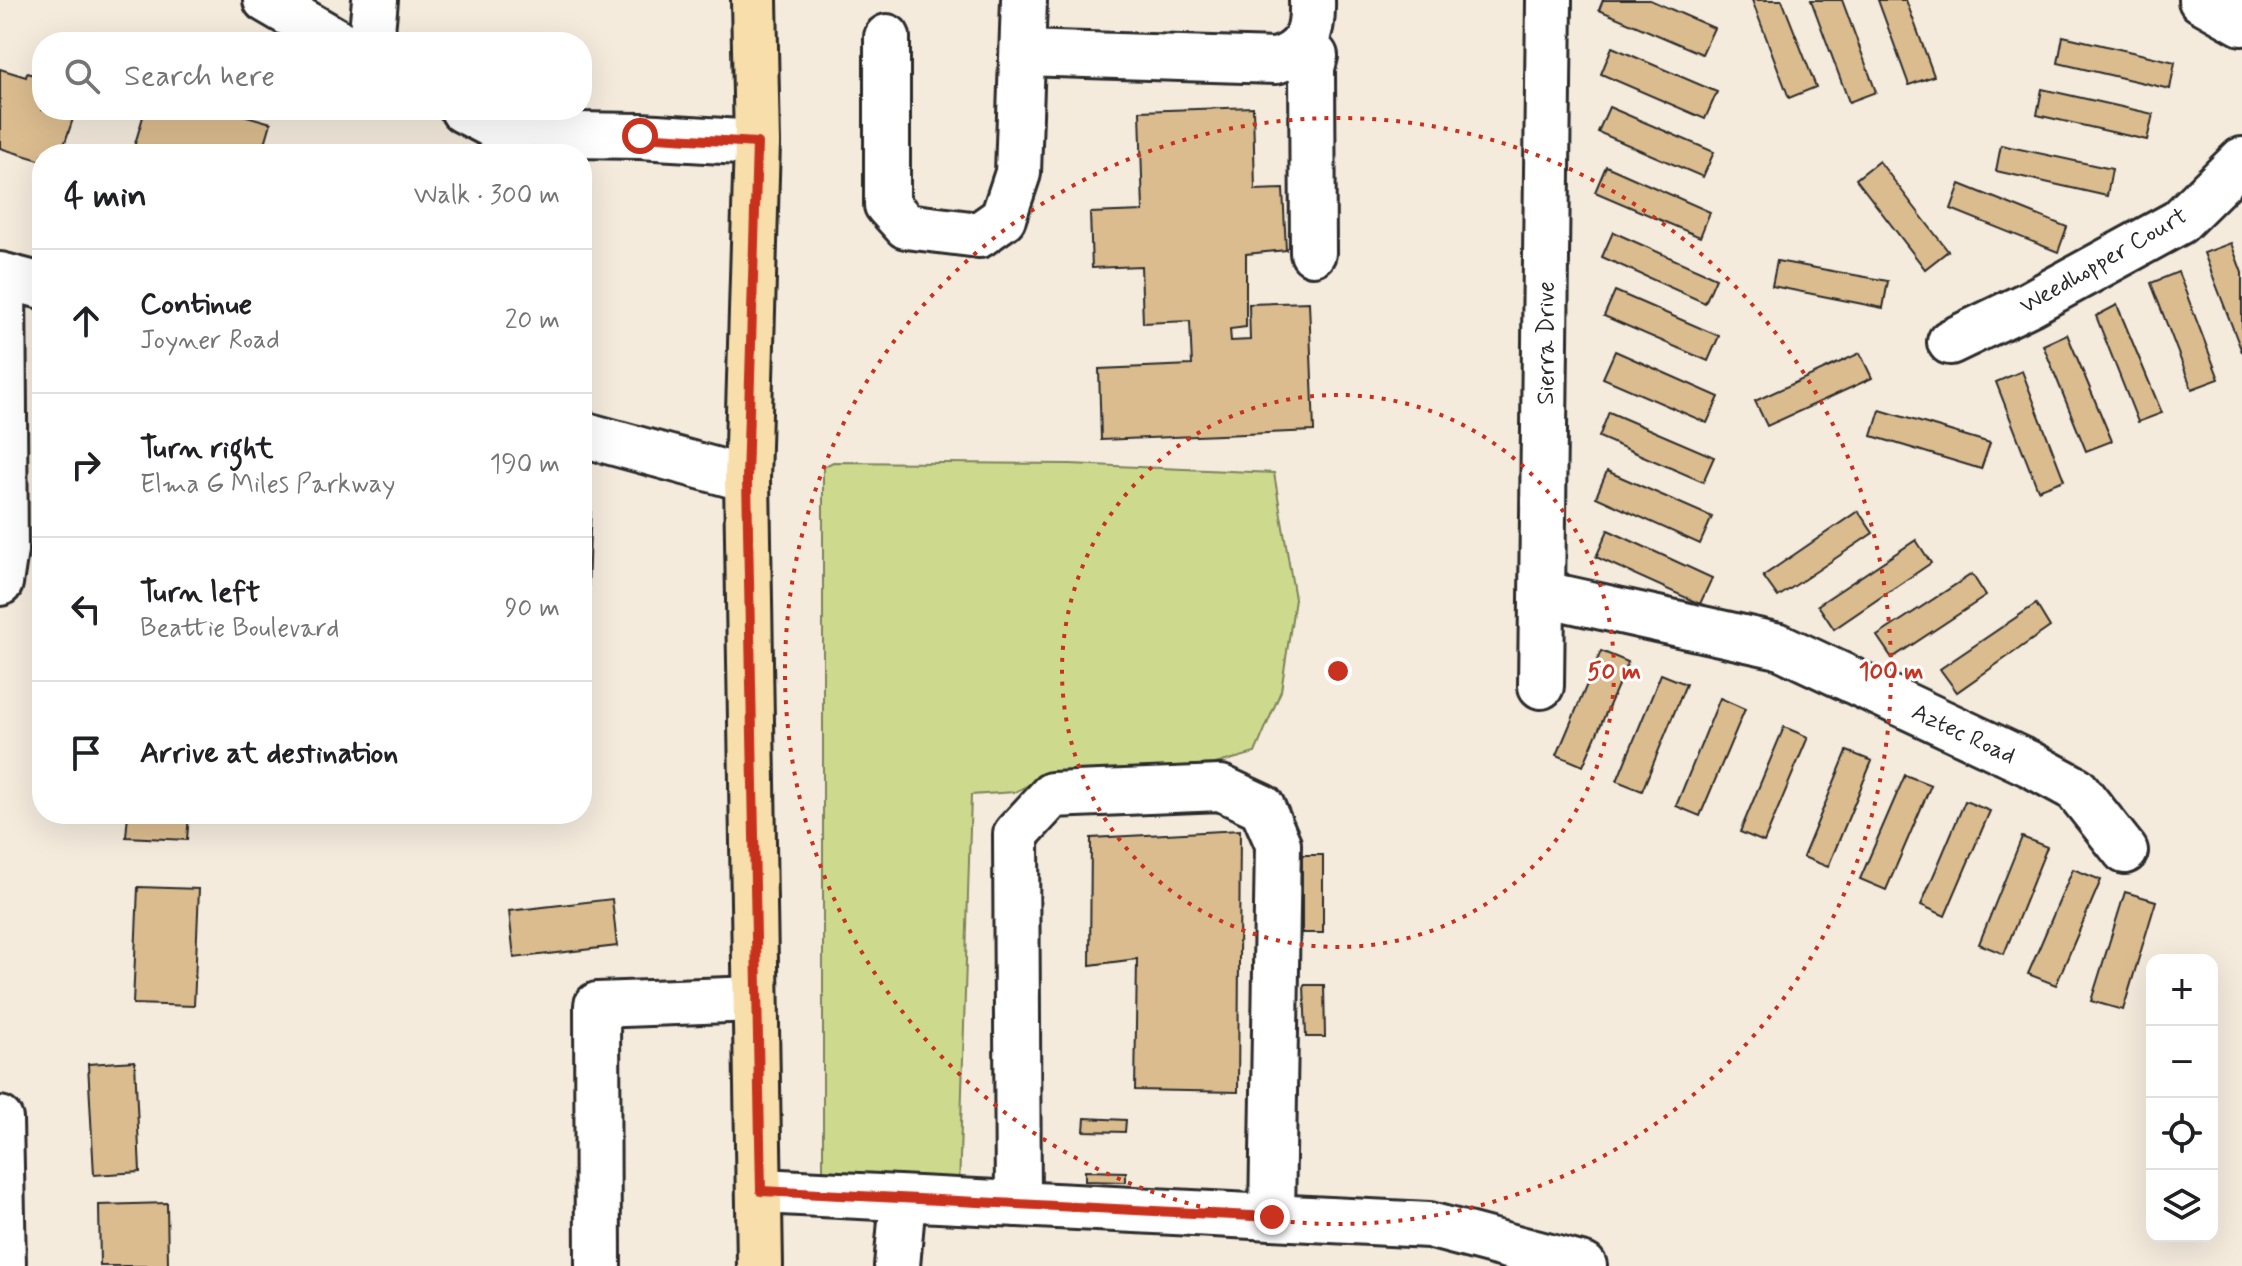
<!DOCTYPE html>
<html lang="en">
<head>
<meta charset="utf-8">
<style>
  :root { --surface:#fff; --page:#f2f2f2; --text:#202124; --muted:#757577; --line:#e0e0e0 }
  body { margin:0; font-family:Mynerve,sans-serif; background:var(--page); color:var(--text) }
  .controls { position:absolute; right:24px; bottom:24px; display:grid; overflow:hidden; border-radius:16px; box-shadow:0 8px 32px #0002 }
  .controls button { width:72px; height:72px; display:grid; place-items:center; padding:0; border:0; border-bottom:2px solid var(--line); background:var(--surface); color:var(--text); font:40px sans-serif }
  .stop { position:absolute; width:24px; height:24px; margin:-18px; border:6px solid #c8321e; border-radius:50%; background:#fff }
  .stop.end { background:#c8321e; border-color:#fff; box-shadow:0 2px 8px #0008 }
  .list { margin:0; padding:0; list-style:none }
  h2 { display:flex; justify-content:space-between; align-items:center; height:104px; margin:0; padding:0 32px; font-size:34px }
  h2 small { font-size:26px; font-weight:400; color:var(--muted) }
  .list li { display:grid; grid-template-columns:52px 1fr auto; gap:24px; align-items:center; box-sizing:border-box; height:144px; padding:0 32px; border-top:2px solid var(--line) }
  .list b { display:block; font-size:30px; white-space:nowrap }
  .list p { margin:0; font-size:26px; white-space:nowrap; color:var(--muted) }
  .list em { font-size:26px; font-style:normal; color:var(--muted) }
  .icon { flex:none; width:44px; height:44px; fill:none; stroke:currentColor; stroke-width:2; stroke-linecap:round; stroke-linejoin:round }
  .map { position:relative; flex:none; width:2242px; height:1266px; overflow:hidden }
  .search { position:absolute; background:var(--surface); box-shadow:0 8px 32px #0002; left:32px; top:32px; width:560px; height:88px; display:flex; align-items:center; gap:20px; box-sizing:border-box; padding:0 28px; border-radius:32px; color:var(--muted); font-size:30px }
  .panel { position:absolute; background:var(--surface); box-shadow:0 8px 32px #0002; left:32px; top:144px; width:560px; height:680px; border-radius:32px }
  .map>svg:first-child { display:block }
</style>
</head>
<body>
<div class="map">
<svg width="2242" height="1266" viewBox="0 0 2242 1266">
  <rect width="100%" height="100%" fill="#f4ebdd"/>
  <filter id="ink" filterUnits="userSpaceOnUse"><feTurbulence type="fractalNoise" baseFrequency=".0125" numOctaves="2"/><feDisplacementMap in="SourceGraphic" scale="16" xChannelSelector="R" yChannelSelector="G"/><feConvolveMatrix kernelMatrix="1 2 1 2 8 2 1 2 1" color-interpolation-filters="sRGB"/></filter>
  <g filter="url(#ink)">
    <path fill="#cdda8e" stroke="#7c825c" stroke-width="2" d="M833,462L1070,464L1274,473L1295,599L1281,691L1255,753L1215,764L1084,773H1052L1015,792L971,795L959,1190L823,1178V467Z"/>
    <g fill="#dbbc8f" stroke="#2b2b2b" stroke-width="2">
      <path d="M1603,0H1650L1714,28L1702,54L1599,10Z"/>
      <path d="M1752,0H1782L1816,87L1789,98Z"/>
      <path d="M1811,0H1842L1876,92L1849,102Z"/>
      <path d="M1878,0H1906L1934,76L1909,85Z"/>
      <path d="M2063,36L2175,62L2170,89L2058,63Z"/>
      <path d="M1612,47L1717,92L1705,119L1601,74Z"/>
      <path d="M0,69L26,77L27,73L42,77V110H76L61,154H42V161L0,148Z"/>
      <path d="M2042,89L2153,114L2147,140L2037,115Z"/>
      <path d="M1253,107L1255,190L1283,189L1286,250L1246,254V327L1230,329L1231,341L1250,340L1249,304L1309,302L1314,431L1101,440L1099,369L1192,365L1190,321L1143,323L1141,266L1092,268L1090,213L1143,211L1140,111Z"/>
      <path d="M1609,107L1714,152L1703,177L1598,132Z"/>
      <path d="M145,110H226L271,123L262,154H132Z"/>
      <path d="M2001,145L2112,169L2107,196L1996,171Z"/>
      <path d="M1879,161L1948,251L1925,269L1856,179Z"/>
      <path d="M1606,166L1710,212L1700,237L1595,192Z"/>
      <path d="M1960,184L2067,227L2058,252L1951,209Z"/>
      <path d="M1613,232L1716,278L1705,303L1602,257Z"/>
      <path d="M2231,243L2242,273V352L2204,253Z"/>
      <path d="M1777,261L1888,281L1883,308L1772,286Z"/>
      <path d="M2178,272L2219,379L2192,389L2151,283Z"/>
      <path d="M1615,291L1719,336L1708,361L1604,316Z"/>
      <path d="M2117,305L2162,413L2138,422L2096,316Z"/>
      <path d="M2067,334L2112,441L2086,451L2043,345Z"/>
      <path d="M1615,351L1719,397L1707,423L1603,378Z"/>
      <path d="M1860,353L1872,378L1767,426L1755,401Z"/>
      <path d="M2022,371L2064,480L2038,490L1996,382Z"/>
      <path d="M1880,410L1990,443L1981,469L1872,436Z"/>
      <path d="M1609,412L1714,457L1703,482L1599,437Z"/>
      <path d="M1607,471L1712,517L1700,544L1596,497Z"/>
      <path d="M582,501H591L584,710H582Z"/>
      <path d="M1858,511L1873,533L1778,597L1763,576Z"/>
      <path d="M1608,530L1712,578L1700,604L1596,557Z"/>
      <path d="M1916,540L1931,563L1834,629L1818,605Z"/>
      <path d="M1972,574L1986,596L1892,658L1877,636Z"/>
      <path d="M2036,604L2050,627L1957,692L1940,669Z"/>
      <path d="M1601,651L1628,662L1583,766L1557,755Z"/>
      <path d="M1661,674L1686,684L1642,791L1617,781Z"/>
      <path d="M1720,698L1745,709L1700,816L1676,806Z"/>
      <path d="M1784,727L1808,737L1764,842L1740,832Z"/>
      <path d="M1847,751L1872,761L1828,867L1803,857Z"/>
      <path d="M1905,775L1931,785L1886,890L1860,879Z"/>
      <path d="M1965,801L1990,811L1945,916L1921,905Z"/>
      <path d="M128,814H189L187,840L126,837Z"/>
      <path d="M1240,830L1238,1092L1135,1090L1137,959L1090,965L1091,838Z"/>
      <path d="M2022,837L2047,847L2004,954L1979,944Z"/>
      <rect x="1302" y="855" width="21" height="78"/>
      <path d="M2073,869L2101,880L2056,985L2028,974Z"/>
      <path d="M138,887L199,889L194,1006L133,1004Z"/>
      <path d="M2125,892L2156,901L2123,1010L2091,1001Z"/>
      <path d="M612,899L617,946L514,958L509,911Z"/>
      <path d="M1304,985H1324L1325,1037H1306Z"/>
      <path d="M135,1061L140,1172L94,1175L88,1064Z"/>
      <path d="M1085,1118L1126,1120L1125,1132L1084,1131Z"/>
      <path d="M1085,1171L1126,1172V1182L1085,1181Z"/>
      <path d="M167,1203L168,1266H100L99,1205Z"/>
    </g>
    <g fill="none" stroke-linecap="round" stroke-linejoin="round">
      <g stroke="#2b2b2b" stroke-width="50">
        <g id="minor">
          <path d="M266,0L338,42"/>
          <path d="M2201,0L2242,23"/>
          <path d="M887,37V205L906,226L979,235L1003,218L1018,173L1024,0"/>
          <path d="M371,42L375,0"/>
          <path d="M1302,46L1315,56L1312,68L1313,253"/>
          <path d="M1023,53L1276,61C1308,51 1313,31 1312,0"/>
          <path d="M463,110L509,134L640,136L757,143"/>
          <path d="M0,275L42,286"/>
          <path d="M1950,342L2029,304L2179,222L2242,160"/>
          <path d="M582,434L747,479"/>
          <path d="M0,583L5,550L3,276"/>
          <path d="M1544,594L1779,646L2030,764L2076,789L2125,851"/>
          <path d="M1541,686L1549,0"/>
          <path d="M0,1119L3,1266"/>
          <path d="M761,1191L1429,1225L1584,1266"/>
          <path d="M1018,1204L1016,834L1052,795L1221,788L1262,807L1278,844L1272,1217"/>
          <path d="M598,1266L597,1005L755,999"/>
          <path d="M897,1266L903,1199"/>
        </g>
      </g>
      <g stroke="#2b2b2b" stroke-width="50">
        <path id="major" d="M754,0L757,143L747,479L760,1266"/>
      </g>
      <use href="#minor" stroke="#fff" stroke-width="44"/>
      <use href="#major" stroke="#f8deab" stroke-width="44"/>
    </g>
  </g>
  <g fill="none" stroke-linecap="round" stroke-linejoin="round" filter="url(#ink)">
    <path stroke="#c8321e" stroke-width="10" d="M640,136L757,143L747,479L761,1191L1272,1217"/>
  </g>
  <g fill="none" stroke="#c8321e" stroke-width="4" stroke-dasharray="4 8">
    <circle cx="1338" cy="671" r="276"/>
    <circle cx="1338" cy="671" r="553"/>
  </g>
  <g text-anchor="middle" stroke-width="6" stroke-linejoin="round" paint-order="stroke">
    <g font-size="24" fill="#2b2b2b" stroke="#fff">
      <text transform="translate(2103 260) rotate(-30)" y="8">Weedhopper Court</text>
      <text transform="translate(1545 343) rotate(-90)" y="8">Sierra Drive</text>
      <text transform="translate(1964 733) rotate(25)" y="8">Aztec Road</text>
    </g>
  </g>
  <circle cx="1338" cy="671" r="12" fill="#c8321e" stroke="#fff" stroke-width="4"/>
  <g font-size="24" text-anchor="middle" font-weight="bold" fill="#c8321e" stroke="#fff" stroke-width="6" stroke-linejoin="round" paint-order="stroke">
    <text x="1614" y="679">50 m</text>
    <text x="1891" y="679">100 m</text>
  </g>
</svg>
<div class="controls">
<button>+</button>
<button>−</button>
<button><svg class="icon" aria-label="locate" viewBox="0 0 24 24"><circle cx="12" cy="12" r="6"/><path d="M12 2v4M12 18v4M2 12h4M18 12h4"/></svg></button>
<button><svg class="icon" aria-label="layers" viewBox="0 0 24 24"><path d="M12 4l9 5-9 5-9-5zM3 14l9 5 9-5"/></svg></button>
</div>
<div class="stop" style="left:640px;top:136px"></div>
<div class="stop end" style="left:1272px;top:1217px"></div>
<div class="search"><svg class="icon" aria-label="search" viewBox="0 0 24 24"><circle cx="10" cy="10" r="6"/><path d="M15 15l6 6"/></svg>Search here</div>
<section class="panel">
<h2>4 min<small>Walk · 300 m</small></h2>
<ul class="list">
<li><svg class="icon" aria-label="ahead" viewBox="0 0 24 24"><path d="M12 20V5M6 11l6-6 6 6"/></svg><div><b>Continue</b><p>Joyner Road</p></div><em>20 m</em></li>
<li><svg class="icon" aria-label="right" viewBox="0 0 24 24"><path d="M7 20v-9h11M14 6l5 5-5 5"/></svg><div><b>Turn right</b><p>Elma G Miles Parkway</p></div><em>190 m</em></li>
<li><svg class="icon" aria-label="left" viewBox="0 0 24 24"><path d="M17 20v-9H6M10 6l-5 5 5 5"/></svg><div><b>Turn left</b><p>Beattie Boulevard</p></div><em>90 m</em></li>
<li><svg class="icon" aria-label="arrive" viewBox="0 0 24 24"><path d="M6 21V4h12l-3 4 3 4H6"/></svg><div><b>Arrive at destination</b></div></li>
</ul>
</section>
</div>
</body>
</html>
